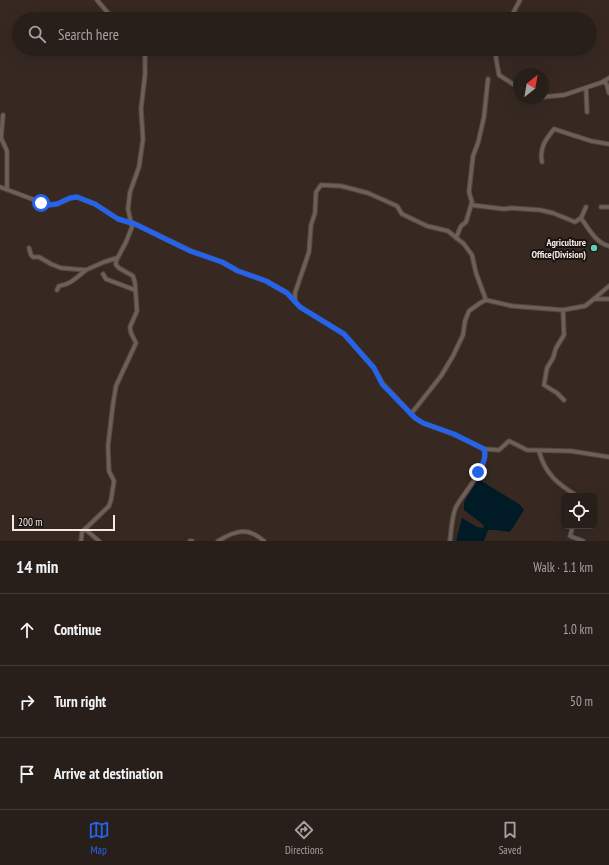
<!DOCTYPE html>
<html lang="en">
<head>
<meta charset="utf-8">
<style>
  :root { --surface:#291f1a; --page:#352c27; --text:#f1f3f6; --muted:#a5a2a2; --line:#453d39; --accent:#2563eb }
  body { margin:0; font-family:"PT Sans Narrow",sans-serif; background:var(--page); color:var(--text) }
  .controls { position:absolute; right:12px; bottom:12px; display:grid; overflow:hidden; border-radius:6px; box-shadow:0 4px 16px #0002 }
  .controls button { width:36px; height:36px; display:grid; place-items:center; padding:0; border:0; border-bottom:1px solid var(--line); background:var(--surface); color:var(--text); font:20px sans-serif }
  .compass { position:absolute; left:513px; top:68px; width:36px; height:36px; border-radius:50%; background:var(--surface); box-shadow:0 4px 16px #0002; rotate:31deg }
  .scale { position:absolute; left:12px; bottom:10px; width:103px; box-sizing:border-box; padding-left:4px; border:2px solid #f3eae6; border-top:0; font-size:11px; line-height:14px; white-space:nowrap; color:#f3eae6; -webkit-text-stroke:3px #1a1410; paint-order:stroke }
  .stop { position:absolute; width:12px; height:12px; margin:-9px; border:3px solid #2563eb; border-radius:50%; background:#fff }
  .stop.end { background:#2563eb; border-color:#fff; box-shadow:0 1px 4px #0008 }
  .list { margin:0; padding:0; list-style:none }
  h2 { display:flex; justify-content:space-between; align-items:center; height:52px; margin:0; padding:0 16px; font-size:17px }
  h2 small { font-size:13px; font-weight:400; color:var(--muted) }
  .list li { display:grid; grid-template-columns:26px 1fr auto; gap:12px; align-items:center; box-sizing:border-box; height:72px; padding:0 16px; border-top:1px solid var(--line) }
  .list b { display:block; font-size:15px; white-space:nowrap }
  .list em { font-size:13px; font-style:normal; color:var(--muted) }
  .icon { flex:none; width:22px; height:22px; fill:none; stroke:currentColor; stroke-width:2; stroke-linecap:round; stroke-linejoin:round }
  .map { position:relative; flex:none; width:609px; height:541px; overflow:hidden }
  .search { position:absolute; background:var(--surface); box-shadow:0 4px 16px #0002; left:12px; right:12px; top:12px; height:44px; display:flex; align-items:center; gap:10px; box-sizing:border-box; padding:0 14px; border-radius:22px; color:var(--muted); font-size:15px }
  .sheet { height:268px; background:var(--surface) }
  nav { display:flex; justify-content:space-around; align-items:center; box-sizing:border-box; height:56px; border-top:1px solid var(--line); background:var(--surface); font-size:11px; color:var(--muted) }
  nav a { display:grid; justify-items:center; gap:2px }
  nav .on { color:var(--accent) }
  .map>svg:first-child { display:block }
</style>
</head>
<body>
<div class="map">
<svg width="609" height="541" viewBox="0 0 609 541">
  <rect width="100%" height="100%" fill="#372922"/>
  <path fill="#001a26" d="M478,479L519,504L524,510L510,532L495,530H488L484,541H456L462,518L477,527L483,528L484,526L480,522L464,510V502Z"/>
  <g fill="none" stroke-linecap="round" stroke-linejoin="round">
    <g stroke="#514640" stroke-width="5.5">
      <g id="minor">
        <path d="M97,0L113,19"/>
        <path d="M510,19L520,0"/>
        <path d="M497,49L496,58L499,75L519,88"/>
        <path d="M604,81L607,85L609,93"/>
        <path d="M586,88L587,112"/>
        <path d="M543,97L564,95L603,82L609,78"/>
        <path d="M3,115L1,138L7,151V189"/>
        <path d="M542,162C539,148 546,139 554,129L591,141L609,144"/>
        <path d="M0,187L48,205L57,204L70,198L77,197L95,204L118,219L135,224L191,251L222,262L238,271L266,281L287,293L300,307L344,334L374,368L383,384L415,418L423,423L453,434L484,449C490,466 463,493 456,507C452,515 451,532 450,541"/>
        <path d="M471,205L504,209L511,208L540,210L553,213L575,222L581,218"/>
        <path d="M586,207L581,218C588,228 596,243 609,246"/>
        <path d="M601,207H609"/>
        <path d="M456,238L461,226L466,222L472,202L469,192L473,156L478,143L484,117L488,79"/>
        <path d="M29,248L31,255L33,257H39L51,264L61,268L86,270L104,262L117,258"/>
        <path d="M103,274L106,279L135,290"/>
        <path d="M57,290L59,286C70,285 77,277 86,270"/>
        <path d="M595,298L609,286"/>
        <path d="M295,301V293L309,252L311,225L315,213L316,192L321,185L341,186L368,193L397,206L402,214L427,226L448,231L464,244L472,255L476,273L486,300"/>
        <path d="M563,310L564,335L556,348L553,358L547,368L544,385L557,393L564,400"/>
        <path d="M411,414L441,376L453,356L463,335L465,321L469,311L480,303L486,300L512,306L563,310L585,306L594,299H609"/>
        <path d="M484,449L499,450L509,441L527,450L571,451L609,457"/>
        <path d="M539,451C545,474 558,484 577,496"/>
        <path d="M573,526L570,536L583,541"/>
        <path d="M85,529L99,541"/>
        <path d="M81,541L82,532L109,506L111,500L114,481L109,471L108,446L113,404L116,386L136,343L131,333L130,327L137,311L135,283L133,276L119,268L116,265V261L126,242L132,227L128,209L130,192L139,167L143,139L141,109L145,75V49"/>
        <path d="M190,541H192"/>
        <path d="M218,541C236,530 248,527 264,541"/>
      </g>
    </g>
    <use href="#minor" stroke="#6e5f57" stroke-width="3.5"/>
  </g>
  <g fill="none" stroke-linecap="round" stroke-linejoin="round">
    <path stroke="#2563eb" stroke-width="5" d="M41,203L48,205L57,204L70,198L77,197L95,204L118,219L135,224L190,251L222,262L238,271L266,281L287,293L300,307L344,334L374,368L382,384L415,418L423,423L454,434L484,449C487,458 482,465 478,472"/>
  </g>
  <circle fill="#5eceb8" stroke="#1a1410" stroke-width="1.5" cx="594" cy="248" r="4"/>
  <g text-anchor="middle" stroke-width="4" stroke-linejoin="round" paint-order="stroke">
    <g font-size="10" font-weight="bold" fill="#f3eae6" stroke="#1a1410" text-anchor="end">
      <text x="586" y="246">Agriculture<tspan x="586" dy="12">Office(Division)</tspan></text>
    </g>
  </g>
</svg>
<div class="controls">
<button><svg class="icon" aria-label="locate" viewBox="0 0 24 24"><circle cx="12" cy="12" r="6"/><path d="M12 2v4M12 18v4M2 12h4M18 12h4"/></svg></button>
</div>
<svg class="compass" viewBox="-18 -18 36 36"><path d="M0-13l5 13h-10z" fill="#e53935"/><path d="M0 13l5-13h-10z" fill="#a5a2a2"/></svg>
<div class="scale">200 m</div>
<div class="stop" style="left:41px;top:203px"></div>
<div class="stop end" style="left:478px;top:472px"></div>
<div class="search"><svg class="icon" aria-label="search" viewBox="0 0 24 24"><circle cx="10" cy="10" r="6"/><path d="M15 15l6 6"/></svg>Search here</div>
</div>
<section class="sheet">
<h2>14 min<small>Walk · 1.1 km</small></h2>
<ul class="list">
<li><svg class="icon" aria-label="ahead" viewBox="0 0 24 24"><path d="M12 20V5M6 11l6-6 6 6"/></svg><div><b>Continue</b></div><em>1.0 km</em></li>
<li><svg class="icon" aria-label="right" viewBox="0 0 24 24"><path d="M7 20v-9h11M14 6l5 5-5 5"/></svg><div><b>Turn right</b></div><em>50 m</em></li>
<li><svg class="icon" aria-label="arrive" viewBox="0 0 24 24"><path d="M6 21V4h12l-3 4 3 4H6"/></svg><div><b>Arrive at destination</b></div></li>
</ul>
</section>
<nav>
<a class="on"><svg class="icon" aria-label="map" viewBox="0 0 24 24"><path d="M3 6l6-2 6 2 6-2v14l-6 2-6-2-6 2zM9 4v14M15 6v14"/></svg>Map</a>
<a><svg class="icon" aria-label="directions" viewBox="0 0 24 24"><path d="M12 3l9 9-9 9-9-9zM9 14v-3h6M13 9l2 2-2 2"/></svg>Directions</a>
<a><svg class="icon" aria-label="saved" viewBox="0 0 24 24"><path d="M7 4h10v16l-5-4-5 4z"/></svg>Saved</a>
</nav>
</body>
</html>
